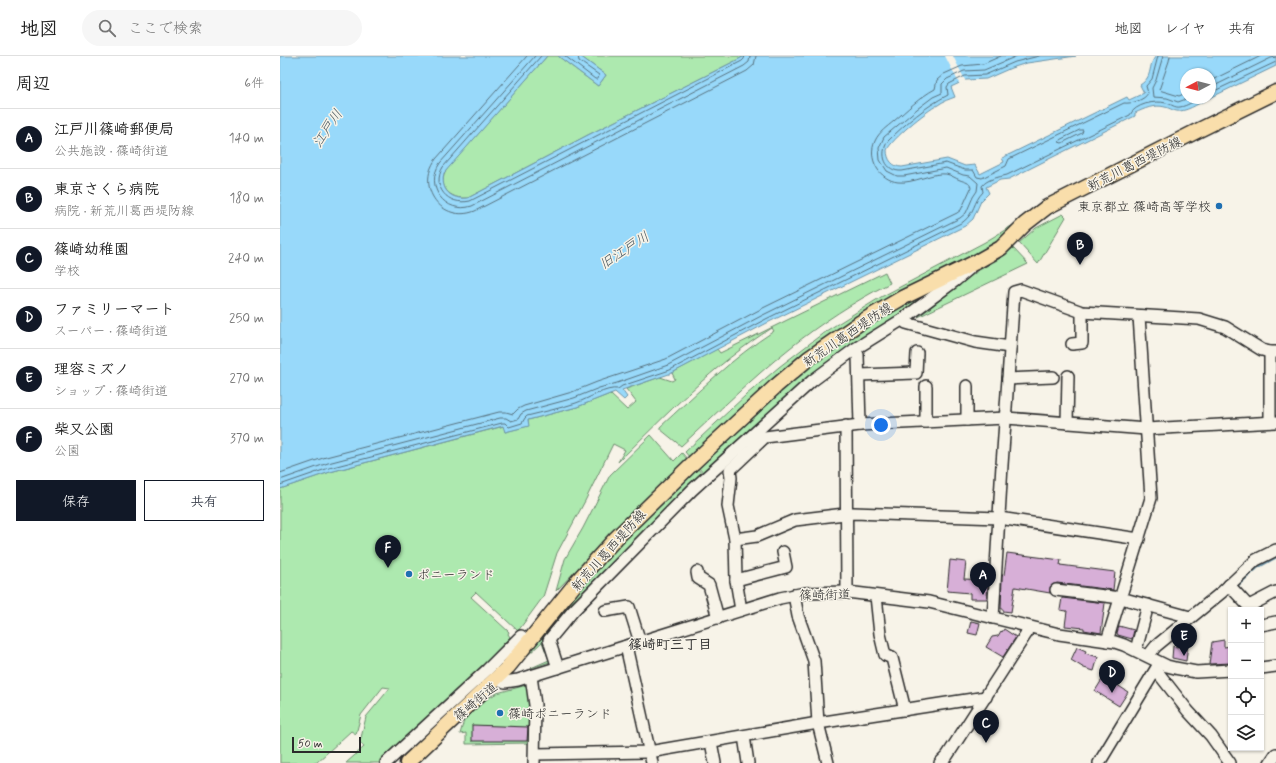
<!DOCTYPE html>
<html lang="ja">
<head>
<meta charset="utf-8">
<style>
  :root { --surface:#fff; --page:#f6f6f6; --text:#222; --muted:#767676; --line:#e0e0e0; --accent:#111827 }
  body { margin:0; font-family:Mynerve,"Klee One",sans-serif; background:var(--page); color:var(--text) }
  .controls { position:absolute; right:12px; bottom:12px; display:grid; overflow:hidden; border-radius:0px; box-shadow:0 1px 3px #0004 }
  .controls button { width:36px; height:36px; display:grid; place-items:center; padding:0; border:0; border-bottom:1px solid var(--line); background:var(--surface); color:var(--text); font:20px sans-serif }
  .compass { position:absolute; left:900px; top:12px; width:36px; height:36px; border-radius:50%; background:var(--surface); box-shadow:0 1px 3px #0004; rotate:263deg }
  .scale { position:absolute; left:12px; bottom:10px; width:69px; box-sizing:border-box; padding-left:4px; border:2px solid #2b2b2b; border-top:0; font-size:11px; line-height:14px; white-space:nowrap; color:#2b2b2b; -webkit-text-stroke:3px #f7f3e8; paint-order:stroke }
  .you { position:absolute; left:601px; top:369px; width:14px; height:14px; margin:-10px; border:3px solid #fff; border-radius:50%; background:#1a73e8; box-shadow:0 0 0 6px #1a73e833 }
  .badge { display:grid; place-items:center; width:26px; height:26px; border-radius:50%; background:var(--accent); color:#fff; font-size:13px; font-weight:700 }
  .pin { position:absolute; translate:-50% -33px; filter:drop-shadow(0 1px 2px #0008) }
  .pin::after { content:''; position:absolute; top:21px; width:14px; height:12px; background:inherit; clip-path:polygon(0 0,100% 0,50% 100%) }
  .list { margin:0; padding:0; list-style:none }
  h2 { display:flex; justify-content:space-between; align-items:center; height:52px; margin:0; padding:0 16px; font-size:17px }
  h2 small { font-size:13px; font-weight:400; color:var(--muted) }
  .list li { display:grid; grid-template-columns:26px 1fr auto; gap:12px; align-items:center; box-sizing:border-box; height:60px; padding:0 16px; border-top:1px solid var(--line) }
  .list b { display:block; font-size:15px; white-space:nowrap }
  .list p { margin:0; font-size:13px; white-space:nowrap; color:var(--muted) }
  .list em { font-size:13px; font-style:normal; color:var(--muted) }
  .actions { display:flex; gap:8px; padding:12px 16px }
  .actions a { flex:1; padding:9px 0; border:1px solid var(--accent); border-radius:0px; text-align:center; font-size:14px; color:var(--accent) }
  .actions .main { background:var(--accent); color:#fff }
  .icon { flex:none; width:22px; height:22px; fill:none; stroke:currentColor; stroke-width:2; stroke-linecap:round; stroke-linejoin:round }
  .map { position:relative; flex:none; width:996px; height:707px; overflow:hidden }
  header { display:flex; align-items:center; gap:24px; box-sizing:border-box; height:56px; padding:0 20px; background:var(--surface); border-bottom:1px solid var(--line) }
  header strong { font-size:19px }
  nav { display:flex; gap:22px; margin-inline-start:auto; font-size:14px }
  .search { width:280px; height:36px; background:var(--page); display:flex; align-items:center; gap:10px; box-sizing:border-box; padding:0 14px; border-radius:22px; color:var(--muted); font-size:15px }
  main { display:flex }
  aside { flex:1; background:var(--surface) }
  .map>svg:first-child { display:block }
</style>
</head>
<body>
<header>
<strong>地図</strong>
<div class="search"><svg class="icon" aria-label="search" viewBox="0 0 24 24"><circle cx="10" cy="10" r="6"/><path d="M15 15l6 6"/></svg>ここで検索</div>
<nav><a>地図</a><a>レイヤ</a><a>共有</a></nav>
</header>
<main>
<aside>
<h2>周辺<small>6件</small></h2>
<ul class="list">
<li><span class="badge">A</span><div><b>江戸川篠崎郵便局</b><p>公共施設 · 篠崎街道</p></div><em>140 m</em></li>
<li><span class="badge">B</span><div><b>東京さくら病院</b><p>病院 · 新荒川葛西堤防線</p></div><em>180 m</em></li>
<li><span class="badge">C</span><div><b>篠崎幼稚園</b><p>学校</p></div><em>240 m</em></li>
<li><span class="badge">D</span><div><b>ファミリーマート</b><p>スーパー · 篠崎街道</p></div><em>250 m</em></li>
<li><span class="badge">E</span><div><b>理容ミズノ</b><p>ショップ · 篠崎街道</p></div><em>270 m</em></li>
<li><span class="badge">F</span><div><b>柴又公園</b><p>公園</p></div><em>370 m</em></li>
</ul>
<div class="actions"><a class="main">保存</a><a>共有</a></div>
</aside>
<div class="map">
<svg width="996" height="707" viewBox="0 0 996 707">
  <rect width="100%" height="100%" fill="#f7f3e8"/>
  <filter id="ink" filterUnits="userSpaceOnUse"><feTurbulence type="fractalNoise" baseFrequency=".025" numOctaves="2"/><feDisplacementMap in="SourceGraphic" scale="8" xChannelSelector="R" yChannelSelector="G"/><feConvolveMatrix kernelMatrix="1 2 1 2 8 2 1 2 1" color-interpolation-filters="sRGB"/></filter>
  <g filter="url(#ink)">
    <g fill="#ade9af" stroke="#6c8a6d">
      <path d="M267,0H278L318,30L326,19L300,0H465L308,79L188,142C170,144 156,130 167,113Z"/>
      <path d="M783,158L786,161L758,208L739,187L756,172Z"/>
      <path d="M738,166L715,189L634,229L410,402L405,396L466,339L499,311L546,275L601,241L705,186Z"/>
      <path d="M733,192L748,208L638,261L699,214L724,200Z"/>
      <path d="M605,216L610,227C575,245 541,267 510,292C472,322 437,357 401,390L380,373V371C417,337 452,302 494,275L492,272C434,308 386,359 338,406L345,394L333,388L305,445L277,497L263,541L238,575L196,536L191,541L229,576L228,578L230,581L222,589L224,592L103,707H66L84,691L80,686L86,661L110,632L103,631L81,659L76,678L71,675L36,707H0V433L50,416L224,370L225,376L248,370V364L297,351L330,338L347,354L356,346L346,333L380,321L392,325L395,323L392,317L437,293L440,297Z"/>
      <path d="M674,221L591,279L425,419L417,410L510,324L575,275Z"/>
      <path d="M371,379L394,405L402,397L408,404L345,464L276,535L285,503L303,472L330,419Z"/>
      <path d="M416,411L424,420L266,583L273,605L251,612L269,604L262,586L247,600H244L325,501Z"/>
      <path d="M247,629L250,632L251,687L186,688V677L180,678L185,661L207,643L217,637Z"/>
    </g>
    <g fill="#98d9fa" stroke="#6c93a7">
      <path d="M0,0H267L164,117C160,134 171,144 188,142L308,79L465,0H796L747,7L731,12L706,23L686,24L671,31L675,41C670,43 663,45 658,49C646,55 612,83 607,94C607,104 613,111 622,111L667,103L685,110L695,109L700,118L724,106L722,102L847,41L849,44L864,37L860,29C874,20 867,10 876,0H996V10L930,42V18H906V42H929C921,46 910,54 900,55C895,56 890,52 885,51C874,48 864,53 855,57V60L729,123L720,124L706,131L709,137L701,145L693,163L685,170L487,267L392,317L342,334L347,341L344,344L335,336L297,351L248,364L249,370L225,376L223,370L50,416L0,433Z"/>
      <path d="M278,0H300L326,19L318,30Z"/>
    </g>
    <path fill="#f7f3e8" d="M665,0H673L686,26L680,29Z"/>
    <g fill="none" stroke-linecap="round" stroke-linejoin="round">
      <g stroke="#57717e" stroke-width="1">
        <path d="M247,0L156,103C135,131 162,168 195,155L467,15L474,9L476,0"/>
        <path d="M255,0L160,107C144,130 165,159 192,150L464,10L469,6L470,0"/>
        <path d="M261,0L163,111C151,131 168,150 190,145L462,5L464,3L465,0"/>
        <path d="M285,0L315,23H318L319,19L299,5L298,0"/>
        <path d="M759,0L735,6L705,19L685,20L669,28L667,31L668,39C646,50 626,67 608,85C599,98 605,116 622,115L666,107L685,114H693L697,121L702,122L726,110L729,103L844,47C851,48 865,44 868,37L866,30L872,23L878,0"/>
        <path d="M883,0L876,24L872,32L873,41L887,42L898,46L909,42"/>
        <path d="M890,0L889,5L879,34L899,40L906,37"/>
        <path d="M930,25L981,0"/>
        <path d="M930,32L991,2L996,1"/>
        <path d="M930,37L996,6"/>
        <path d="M800,74H803L802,77L782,87L779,86L780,84Z"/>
        <path d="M0,417L46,401L219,356H226L233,358L238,353L244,350L292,336L317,326L386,303L481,253L677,157L681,154L691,132C690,126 685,126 680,124C675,122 671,119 666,118C653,116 633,128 618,126C599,124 587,102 595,85C599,76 607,71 614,65C627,54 640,41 655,33L657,24L664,18L682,10L703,8L721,0"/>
        <path d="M0,424L48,407L220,362H226L231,365L238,363L241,358L246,355L294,342L319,332L337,327L388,309L483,259L680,162L686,157L693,141L697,135L698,127L690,120L683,119L666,112L624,120H617L607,115L600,104L599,92L604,81L637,53L653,41L662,37V28L667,23L684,15L704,14L737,0"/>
        <path d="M0,429L49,412L222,367H225L229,371L242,367L245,362L247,360C263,356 281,352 296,347C308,343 326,331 338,333L342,330L390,314L486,263L683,166C695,157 693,146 703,136L702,130C707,123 719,121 727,119L850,59C855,48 875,44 886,47C891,48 895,52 900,51C907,50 914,45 920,42"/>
      </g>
      <path stroke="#6c93a7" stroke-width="3" d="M958,529L978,511L996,501"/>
    </g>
    <g fill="#d7afd7" stroke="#2b2b2b">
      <path d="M727,497L781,504L780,509L835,516L833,534L777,527L771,530L770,537L735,531L731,556L723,555V553H721L722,521L723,518L724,519Z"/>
      <path d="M670,504L686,506L684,523L708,524L707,543H690V537L667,535Z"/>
      <path d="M782,542L825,547L821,577L804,574V572L785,570L787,555L780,554Z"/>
      <path d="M691,565L700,567L697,579L688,577Z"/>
      <path d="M839,570L854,574L852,583L838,579L837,577Z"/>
      <path d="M724,573L736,581L723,601L706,591L712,581L718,580L721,575L722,576Z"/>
      <path d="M944,584V591L951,590V607L929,608L932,586Z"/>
      <path d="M908,588L906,605L892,602L893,590L898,591V589Z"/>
      <path d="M797,591L806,595L805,597L818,601L814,615L804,612L791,604Z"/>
      <path d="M823,622L829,626L831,625L848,636L839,650L815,635Z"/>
      <path d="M192,669L248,671L247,685H192Z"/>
    </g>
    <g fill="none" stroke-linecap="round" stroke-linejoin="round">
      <g stroke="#2b2b2b" stroke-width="14">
        <g id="minor">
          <path d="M623,263L626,267L695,286L730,291"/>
          <path d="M792,288L802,287V256"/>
          <path d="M575,293L578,299L580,369"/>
          <path d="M990,296V366"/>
          <path d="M579,319L636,317L637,297"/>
          <path d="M728,323L773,321"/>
          <path d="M646,330V366"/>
          <path d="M687,364V330"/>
          <path d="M787,367L788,320"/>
          <path d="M566,370L567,536"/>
          <path d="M455,483L477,480L515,464L573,457L719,462L859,483"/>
          <path d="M417,516L418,522L429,529L438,562"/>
          <path d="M456,524L506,511L503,496"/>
          <path d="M949,529L972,554"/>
          <path d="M776,534L841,542L910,561"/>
          <path d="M514,539L518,560L534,605L538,667L548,707"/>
          <path d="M596,540L600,578L605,599L612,602L625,654"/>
          <path d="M969,550L996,536"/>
          <path d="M461,554L456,524L455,483L448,450L451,422L450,414L485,381L580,369L726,362L866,373L996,366"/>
          <path d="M325,555L349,551L360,586"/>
          <path d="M713,562L722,409L734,236L741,234L802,256L919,263L945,271L982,294L990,296H996"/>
          <path d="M981,569L996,566"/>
          <path d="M827,585L871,442L859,260"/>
          <path d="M346,590L372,707"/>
          <path d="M856,594L868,549"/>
          <path d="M868,600L876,590L942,536L976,504L996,494"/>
          <path d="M278,612L269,584L293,555L412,434L510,345L532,325L575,293L623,263L676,224L689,213"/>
          <path d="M981,612L996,610"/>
          <path d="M876,614L908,655L931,680L950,707"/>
          <path d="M251,620L255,649L254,707"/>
          <path d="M217,623L225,626L238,624L500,542L525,537L567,536L649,546L779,578L835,586L844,589L887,610L895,612L916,616L951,614"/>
          <path d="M464,680L468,707"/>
          <path d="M431,686L435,707"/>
          <path d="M255,698L369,696L538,667L706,641"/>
          <path d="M106,707L207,614L241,580L249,587"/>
          <path d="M660,707L667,700L746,578L748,571"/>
          <path d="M819,707L879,608"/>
          <path d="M990,707L996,698"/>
        </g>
      </g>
      <g stroke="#2b2b2b" stroke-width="17">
        <path id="major" d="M127,707L228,611L300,522L336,482L413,407L496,330L529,302L581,266L622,242L698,205L721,192L745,168L767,151L917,75L996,36"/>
      </g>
      <use href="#minor" stroke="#f7f3e8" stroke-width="11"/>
      <use href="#major" stroke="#f9deab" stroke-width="14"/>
    </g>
  </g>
  <g fill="#1f6fb2" stroke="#f7f3e8" stroke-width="1.5">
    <circle cx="939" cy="150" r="4"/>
    <circle cx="129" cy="518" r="4"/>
    <circle cx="220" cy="657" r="4"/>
  </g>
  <g text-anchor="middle" stroke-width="3" stroke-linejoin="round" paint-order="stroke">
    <g font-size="13" fill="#2b2b2b" stroke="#f7f3e8">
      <text transform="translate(854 107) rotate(-27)" y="5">新荒川葛西堤防線</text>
      <text transform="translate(567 278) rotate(-34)" y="5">新荒川葛西堤防線</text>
      <text transform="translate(328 494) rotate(-48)" y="5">新荒川葛西堤防線</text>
      <text transform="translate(545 538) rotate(-1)" y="5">篠崎街道</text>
      <text transform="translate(195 645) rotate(-40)" y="5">篠崎街道</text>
    </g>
    <g font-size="13" fill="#2b2b2b" stroke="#f7f3e8" text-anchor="start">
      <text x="931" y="155" text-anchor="end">東京都立 篠崎高等学校</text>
      <text x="137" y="523">ポニーランド</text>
      <text x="228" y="662">篠崎ポニーランド</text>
    </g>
    <g font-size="14" font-style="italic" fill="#46565f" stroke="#f7f3e8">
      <text transform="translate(47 72) rotate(-56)" y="5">江戸川</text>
      <text transform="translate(344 194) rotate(-33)" y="5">旧江戸川</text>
    </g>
    <g font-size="14" font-weight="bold" fill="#2b2b2b" stroke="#f7f3e8">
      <text x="390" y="593">篠崎町三丁目</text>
    </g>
  </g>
</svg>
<div class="controls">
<button>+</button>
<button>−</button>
<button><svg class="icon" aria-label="locate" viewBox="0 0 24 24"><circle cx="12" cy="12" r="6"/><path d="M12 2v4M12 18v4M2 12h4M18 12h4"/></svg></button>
<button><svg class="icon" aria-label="layers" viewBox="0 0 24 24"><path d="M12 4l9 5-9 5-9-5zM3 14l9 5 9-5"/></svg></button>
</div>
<svg class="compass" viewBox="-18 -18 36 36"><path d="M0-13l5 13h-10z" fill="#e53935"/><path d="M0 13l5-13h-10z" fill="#767676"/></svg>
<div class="scale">50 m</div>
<div class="you"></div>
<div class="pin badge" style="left:703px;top:539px">A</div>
<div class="pin badge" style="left:800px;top:209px">B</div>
<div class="pin badge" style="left:706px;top:687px">C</div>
<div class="pin badge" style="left:832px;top:637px">D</div>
<div class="pin badge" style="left:904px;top:600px">E</div>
<div class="pin badge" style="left:108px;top:512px">F</div>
</div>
</main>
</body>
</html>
